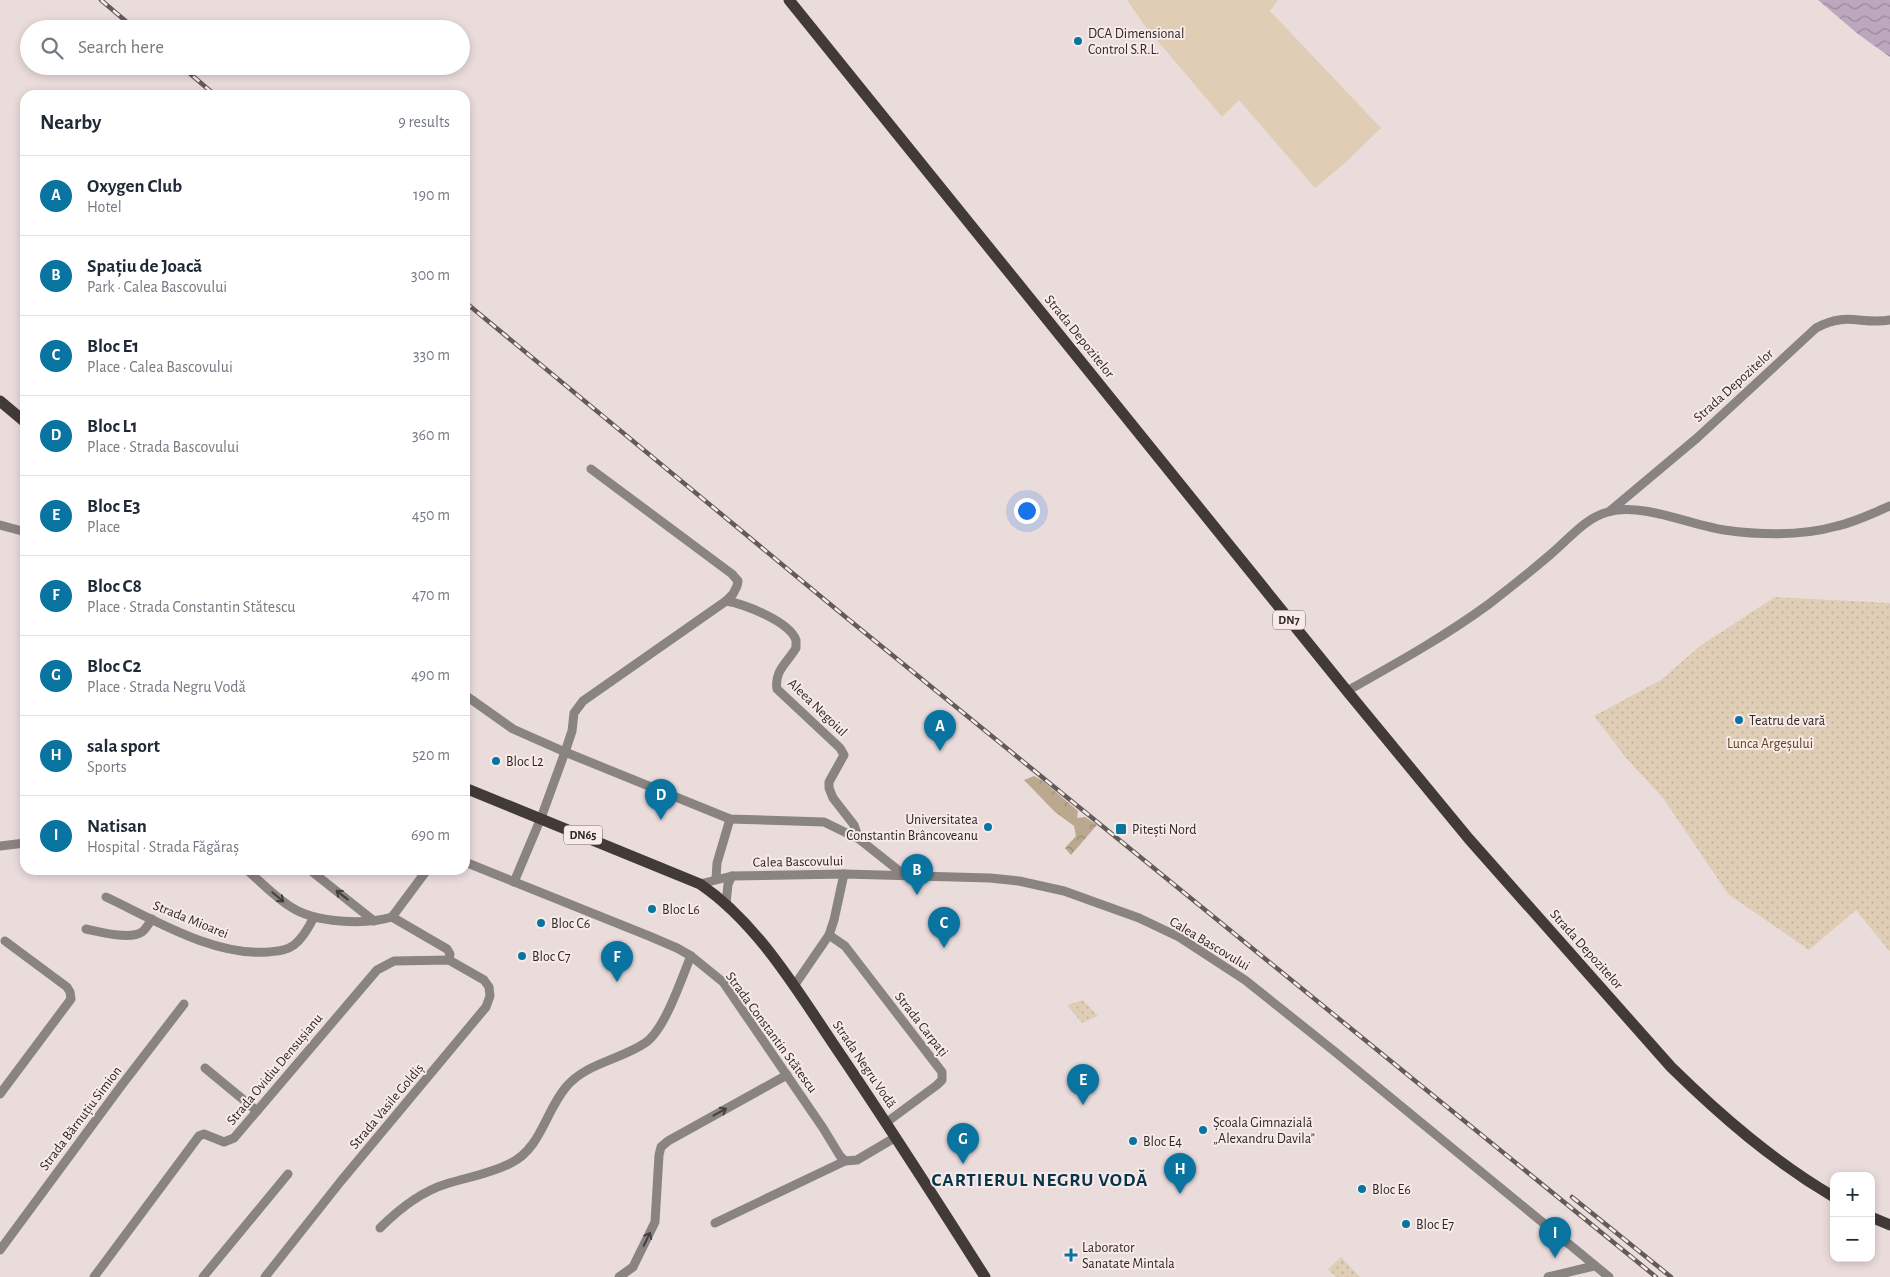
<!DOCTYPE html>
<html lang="en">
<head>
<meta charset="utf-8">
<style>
  :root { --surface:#fff; --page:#f2f2f3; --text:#1f2937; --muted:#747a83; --line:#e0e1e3; --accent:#0a74a0 }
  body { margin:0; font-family:"Alegreya Sans",sans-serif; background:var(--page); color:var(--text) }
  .controls { position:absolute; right:15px; bottom:15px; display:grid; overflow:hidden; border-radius:10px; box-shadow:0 2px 8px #0003 }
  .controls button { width:45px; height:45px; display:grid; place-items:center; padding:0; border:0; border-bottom:1px solid var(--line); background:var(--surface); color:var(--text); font:25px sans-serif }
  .you { position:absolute; left:1026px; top:510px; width:18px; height:18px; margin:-12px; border:4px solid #fff; border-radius:50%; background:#1a73e8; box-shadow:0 0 0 8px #1a73e833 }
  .badge { display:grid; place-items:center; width:32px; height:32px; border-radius:50%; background:var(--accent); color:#fff; font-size:16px; font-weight:700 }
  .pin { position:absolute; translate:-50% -41px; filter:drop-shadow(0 1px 2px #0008) }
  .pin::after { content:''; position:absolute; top:26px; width:18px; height:15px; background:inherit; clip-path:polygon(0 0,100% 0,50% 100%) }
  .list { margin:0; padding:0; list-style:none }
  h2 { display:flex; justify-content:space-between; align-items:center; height:65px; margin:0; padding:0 20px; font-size:21px }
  h2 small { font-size:16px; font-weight:400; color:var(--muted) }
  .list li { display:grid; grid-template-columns:32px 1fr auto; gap:15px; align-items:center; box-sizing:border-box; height:80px; padding:0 20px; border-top:1px solid var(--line) }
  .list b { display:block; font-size:19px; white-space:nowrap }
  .list p { margin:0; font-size:16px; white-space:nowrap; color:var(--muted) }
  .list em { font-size:16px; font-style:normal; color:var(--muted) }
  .icon { flex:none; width:28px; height:28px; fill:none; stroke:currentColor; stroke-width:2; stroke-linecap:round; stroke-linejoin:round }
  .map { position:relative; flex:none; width:1890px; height:1277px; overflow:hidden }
  .search { position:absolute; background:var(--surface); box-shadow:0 2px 8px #0003; left:20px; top:20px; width:450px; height:55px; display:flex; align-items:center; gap:12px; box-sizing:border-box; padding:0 18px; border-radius:28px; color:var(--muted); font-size:19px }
  .panel { position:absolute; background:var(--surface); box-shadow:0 2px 8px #0003; left:20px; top:90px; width:450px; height:785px; border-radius:15px }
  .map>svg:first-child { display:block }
</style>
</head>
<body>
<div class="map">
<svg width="1890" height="1277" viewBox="0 0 1890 1277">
  <defs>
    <pattern id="forest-crowns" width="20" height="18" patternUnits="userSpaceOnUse" patternTransform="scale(1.25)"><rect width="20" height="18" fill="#baa98f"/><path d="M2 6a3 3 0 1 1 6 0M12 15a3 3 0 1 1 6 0" fill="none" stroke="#988a75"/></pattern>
    <pattern id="park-dots" width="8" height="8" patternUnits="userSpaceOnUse" patternTransform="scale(1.25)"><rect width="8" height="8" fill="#dfceb5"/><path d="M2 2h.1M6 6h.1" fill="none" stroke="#c0b19c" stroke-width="1.8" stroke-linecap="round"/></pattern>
    <pattern id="water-waves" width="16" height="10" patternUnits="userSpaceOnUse" patternTransform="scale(1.25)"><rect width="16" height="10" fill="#bca7bf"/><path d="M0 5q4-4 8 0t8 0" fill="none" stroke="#99889b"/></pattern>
  </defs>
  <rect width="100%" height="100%" fill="#ebdcdc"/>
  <path fill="#dfceb5" d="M1127,0H1278L1270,11L1381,128L1345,163L1315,188L1239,100L1222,117L1145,26Z"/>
  <path fill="url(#forest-crowns)" d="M1034,776L1043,781L1078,811L1077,818L1085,817L1097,825L1071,855L1065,848L1076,836L1074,826L1055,812L1024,780Z"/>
  <g fill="url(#park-dots)">
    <path d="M1775,597L1890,603V952L1856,910L1809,950L1728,894L1663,798L1627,759L1594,716L1661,680L1700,646Z"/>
    <path d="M1083,1000L1098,1016L1082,1023L1067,1005Z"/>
    <path d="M1341,1257L1360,1277H1336L1328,1269Z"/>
  </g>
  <path fill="url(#water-waves)" d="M1818,0H1890V57L1858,34Z"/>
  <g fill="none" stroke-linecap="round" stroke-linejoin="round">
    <g stroke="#898481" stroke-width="9">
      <path d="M1610,511L1697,438L1816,328C1847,311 1861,325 1890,320"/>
      <path d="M0,525L22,531L25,530"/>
      <path d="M726,601C744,604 789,621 796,640C796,643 796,646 796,648C787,663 774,671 777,689L840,748L844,755L829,782V788L833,798L854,825L859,839"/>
      <path d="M1347,691C1395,664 1444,637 1489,604C1510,588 1531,571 1551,554C1569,539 1585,518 1608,512C1641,502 1691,525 1724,530C1760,535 1802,536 1837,526C1855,522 1873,513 1890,506"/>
      <path d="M465,695L513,729L565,752L730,819L824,822L859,839L903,874"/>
      <path d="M0,846L25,843"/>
      <path d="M465,862L649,936L677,948L691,956L723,982L823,1128L840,1156L845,1161L857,1160L896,1137"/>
      <path d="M247,870C261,882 275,897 291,907C315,923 365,925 392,917L427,870"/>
      <path d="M310,870L374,921"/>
      <path d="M716,879L717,863L730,819"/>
      <path d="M514,882L541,818L565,752L572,731L574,713L583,701L726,601L733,594L737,586L738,581L732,574L591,469"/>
      <path d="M700,884L732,876L844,874L990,878L1019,881L1064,891L1139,918L1179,937L1245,980L1334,1051L1609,1277"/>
      <path d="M106,897C155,920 213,956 268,952C277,951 286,951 294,945C302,939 309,927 314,917"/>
      <path d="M726,904L728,884L732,876"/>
      <path d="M392,917L447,949L450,954L449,960"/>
      <path d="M86,929C100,932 130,940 142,932C146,929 149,923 152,919"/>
      <path d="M829,935L845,946L942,1072V1080L937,1085L887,1122"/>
      <path d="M794,986L829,935L834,920L844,874"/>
      <path d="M205,1068L257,1111"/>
      <path d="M0,1094L71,999L70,992L67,987L5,941"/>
      <path d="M715,1223L845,1161"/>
      <path d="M380,1228C399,1209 420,1192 446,1184C468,1177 490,1174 511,1163C541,1148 545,1112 566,1087C586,1063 620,1060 645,1043C665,1030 681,979 691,956"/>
      <path d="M0,1250L121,1086L184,1004"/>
      <path d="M94,1277L199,1136L204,1134L224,1142L234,1138L377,970L394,961L449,960L484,980L489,987L490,996L486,1007L341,1181L265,1277"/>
      <path d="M203,1277L288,1174"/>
      <path d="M619,1277L633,1267L655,1222L659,1155L661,1147L668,1141L787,1075"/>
      <path d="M1548,1277L1594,1266"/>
    </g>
    <g stroke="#423a36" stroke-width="11">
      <path d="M789,0L1347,691L1469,839L1671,1067C1721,1116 1773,1161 1834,1197"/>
      <path d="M0,401L25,422"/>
      <path d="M465,788L700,884C756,922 795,987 832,1042C885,1120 935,1198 985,1277"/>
      <path d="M1871,1217L1890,1225"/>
    </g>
    <g stroke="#635b5a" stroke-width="4.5">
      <g id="rail">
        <path d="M101,0L135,29"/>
        <path d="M181,66L215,95"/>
        <path d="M465,302L848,619L1656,1277"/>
        <path d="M1572,1197L1671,1277"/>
      </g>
    </g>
    <use href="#rail" stroke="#f8eae9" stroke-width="2.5" stroke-dasharray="8" stroke-linecap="butt"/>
  </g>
  <defs><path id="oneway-shaft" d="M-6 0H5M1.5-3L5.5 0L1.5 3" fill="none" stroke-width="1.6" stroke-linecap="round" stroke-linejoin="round" transform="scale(1.25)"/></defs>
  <g stroke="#443f3e">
    <use href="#oneway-shaft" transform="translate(342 895) rotate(-142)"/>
    <use href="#oneway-shaft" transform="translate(278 897) rotate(40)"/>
    <use href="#oneway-shaft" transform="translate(720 1112) rotate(-29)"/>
    <use href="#oneway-shaft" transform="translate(647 1239) rotate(-64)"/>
  </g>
  <g fill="#0a74a0" stroke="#f8eae9" stroke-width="2">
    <circle cx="1078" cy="41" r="5"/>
    <circle cx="1739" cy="720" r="5"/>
    <circle cx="496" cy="761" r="5"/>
    <circle cx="988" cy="827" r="5"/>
    <rect x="1115" y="823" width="12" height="12" rx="2.5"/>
    <circle cx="652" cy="909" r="5"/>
    <circle cx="541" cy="923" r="5"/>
    <circle cx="522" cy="956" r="5"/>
    <circle cx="1203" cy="1130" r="5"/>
    <circle cx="1133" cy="1141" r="5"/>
    <circle cx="1362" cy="1189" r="5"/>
    <circle cx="1406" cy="1224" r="5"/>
    <path d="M1068.5 1247.5h5v5h5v5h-5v5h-5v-5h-5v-5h5z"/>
  </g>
  <g text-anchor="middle" stroke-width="4" stroke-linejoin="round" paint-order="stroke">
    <g fill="#f8eae9" stroke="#6a6261" stroke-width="1">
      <rect x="1273" y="610.5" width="32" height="19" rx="4"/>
      <rect x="564" y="825.5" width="38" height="19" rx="4"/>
    </g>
    <g font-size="12" font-weight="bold" fill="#2d2827">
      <text x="1289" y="624">DN7</text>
      <text x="583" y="839">DN65</text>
    </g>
    <g font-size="14" fill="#2d2827" stroke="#f8eae9" text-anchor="start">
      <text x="1088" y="38">DCA Dimensional<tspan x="1088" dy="16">Control S.R.L.</tspan></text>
      <text x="1749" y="725">Teatru de vară</text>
      <text x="506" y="766">Bloc L2</text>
      <text x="978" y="824" text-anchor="end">Universitatea<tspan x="978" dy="16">Constantin Brâncoveanu</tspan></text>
      <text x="1132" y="834">Pitești Nord</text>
      <text x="662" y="914">Bloc L6</text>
      <text x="551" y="928">Bloc C6</text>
      <text x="532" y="961">Bloc C7</text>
      <text x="1213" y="1127">Școala Gimnazială<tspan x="1213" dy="16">„Alexandru Davila”</tspan></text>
      <text x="1143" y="1146">Bloc E4</text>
      <text x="1372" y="1194">Bloc E6</text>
      <text x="1416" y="1229">Bloc E7</text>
      <text x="1082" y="1252">Laborator<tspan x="1082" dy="16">Sanatate Mintala</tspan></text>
    </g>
    <g font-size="14" fill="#2d2827" stroke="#f8eae9">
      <text transform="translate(1080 336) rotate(51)" y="5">Strada Depozitelor</text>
      <text transform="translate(1733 385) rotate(-42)" y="5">Strada Depozitelor</text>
      <text transform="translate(818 707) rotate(44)" y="5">Aleea Negoiul</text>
      <text transform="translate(798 861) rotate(-1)" y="5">Calea Bascovului</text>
      <text transform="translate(191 919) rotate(22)" y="5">Strada Mioarei</text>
      <text transform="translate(1210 943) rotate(31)" y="5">Calea Bascovului</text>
      <text transform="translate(1587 949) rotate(48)" y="5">Strada Depozitelor</text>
      <text transform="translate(922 1024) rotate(52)" y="5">Strada Carpați</text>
      <text transform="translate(772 1032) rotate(54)" y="5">Strada Constantin Stătescu</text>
      <text transform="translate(865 1064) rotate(56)" y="5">Strada Negru Vodă</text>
      <text transform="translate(274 1069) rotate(-50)" y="5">Strada Ovidiu Densușianu</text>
      <text transform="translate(386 1106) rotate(-50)" y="5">Strada Vasile Goldiș</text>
      <text transform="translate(80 1118) rotate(-53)" y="5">Strada Bărnuțiu Simion</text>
    </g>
    <g font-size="14" fill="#604618" stroke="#f8eae9">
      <text x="1770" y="748">Lunca Argeșului</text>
    </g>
    <g font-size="19" font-weight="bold" letter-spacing="1" fill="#06354a" stroke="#f8eae9">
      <text x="1040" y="1186">CARTIERUL NEGRU VODĂ</text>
    </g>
  </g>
</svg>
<div class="controls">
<button>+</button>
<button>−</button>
</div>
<div class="you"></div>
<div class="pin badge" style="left:940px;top:751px">A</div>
<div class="pin badge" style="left:917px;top:895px">B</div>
<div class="pin badge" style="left:944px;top:948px">C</div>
<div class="pin badge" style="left:661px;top:820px">D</div>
<div class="pin badge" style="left:1083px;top:1105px">E</div>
<div class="pin badge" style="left:617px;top:982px">F</div>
<div class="pin badge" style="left:963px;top:1164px">G</div>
<div class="pin badge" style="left:1180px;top:1194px">H</div>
<div class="pin badge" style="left:1555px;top:1258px">I</div>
<div class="search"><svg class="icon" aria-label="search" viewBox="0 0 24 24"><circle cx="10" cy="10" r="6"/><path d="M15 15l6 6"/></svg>Search here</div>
<section class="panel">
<h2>Nearby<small>9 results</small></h2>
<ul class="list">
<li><span class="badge">A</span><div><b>Oxygen Club</b><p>Hotel</p></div><em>190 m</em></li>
<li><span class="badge">B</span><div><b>Spațiu de Joacă</b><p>Park · Calea Bascovului</p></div><em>300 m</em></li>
<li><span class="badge">C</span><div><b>Bloc E1</b><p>Place · Calea Bascovului</p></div><em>330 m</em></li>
<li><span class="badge">D</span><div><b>Bloc L1</b><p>Place · Strada Bascovului</p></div><em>360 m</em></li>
<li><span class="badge">E</span><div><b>Bloc E3</b><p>Place</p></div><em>450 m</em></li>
<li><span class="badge">F</span><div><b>Bloc C8</b><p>Place · Strada Constantin Stătescu</p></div><em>470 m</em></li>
<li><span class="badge">G</span><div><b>Bloc C2</b><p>Place · Strada Negru Vodă</p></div><em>490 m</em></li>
<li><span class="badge">H</span><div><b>sala sport</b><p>Sports</p></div><em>520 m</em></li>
<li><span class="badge">I</span><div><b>Natisan</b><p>Hospital · Strada Făgăraș</p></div><em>690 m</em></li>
</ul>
</section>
</div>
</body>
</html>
